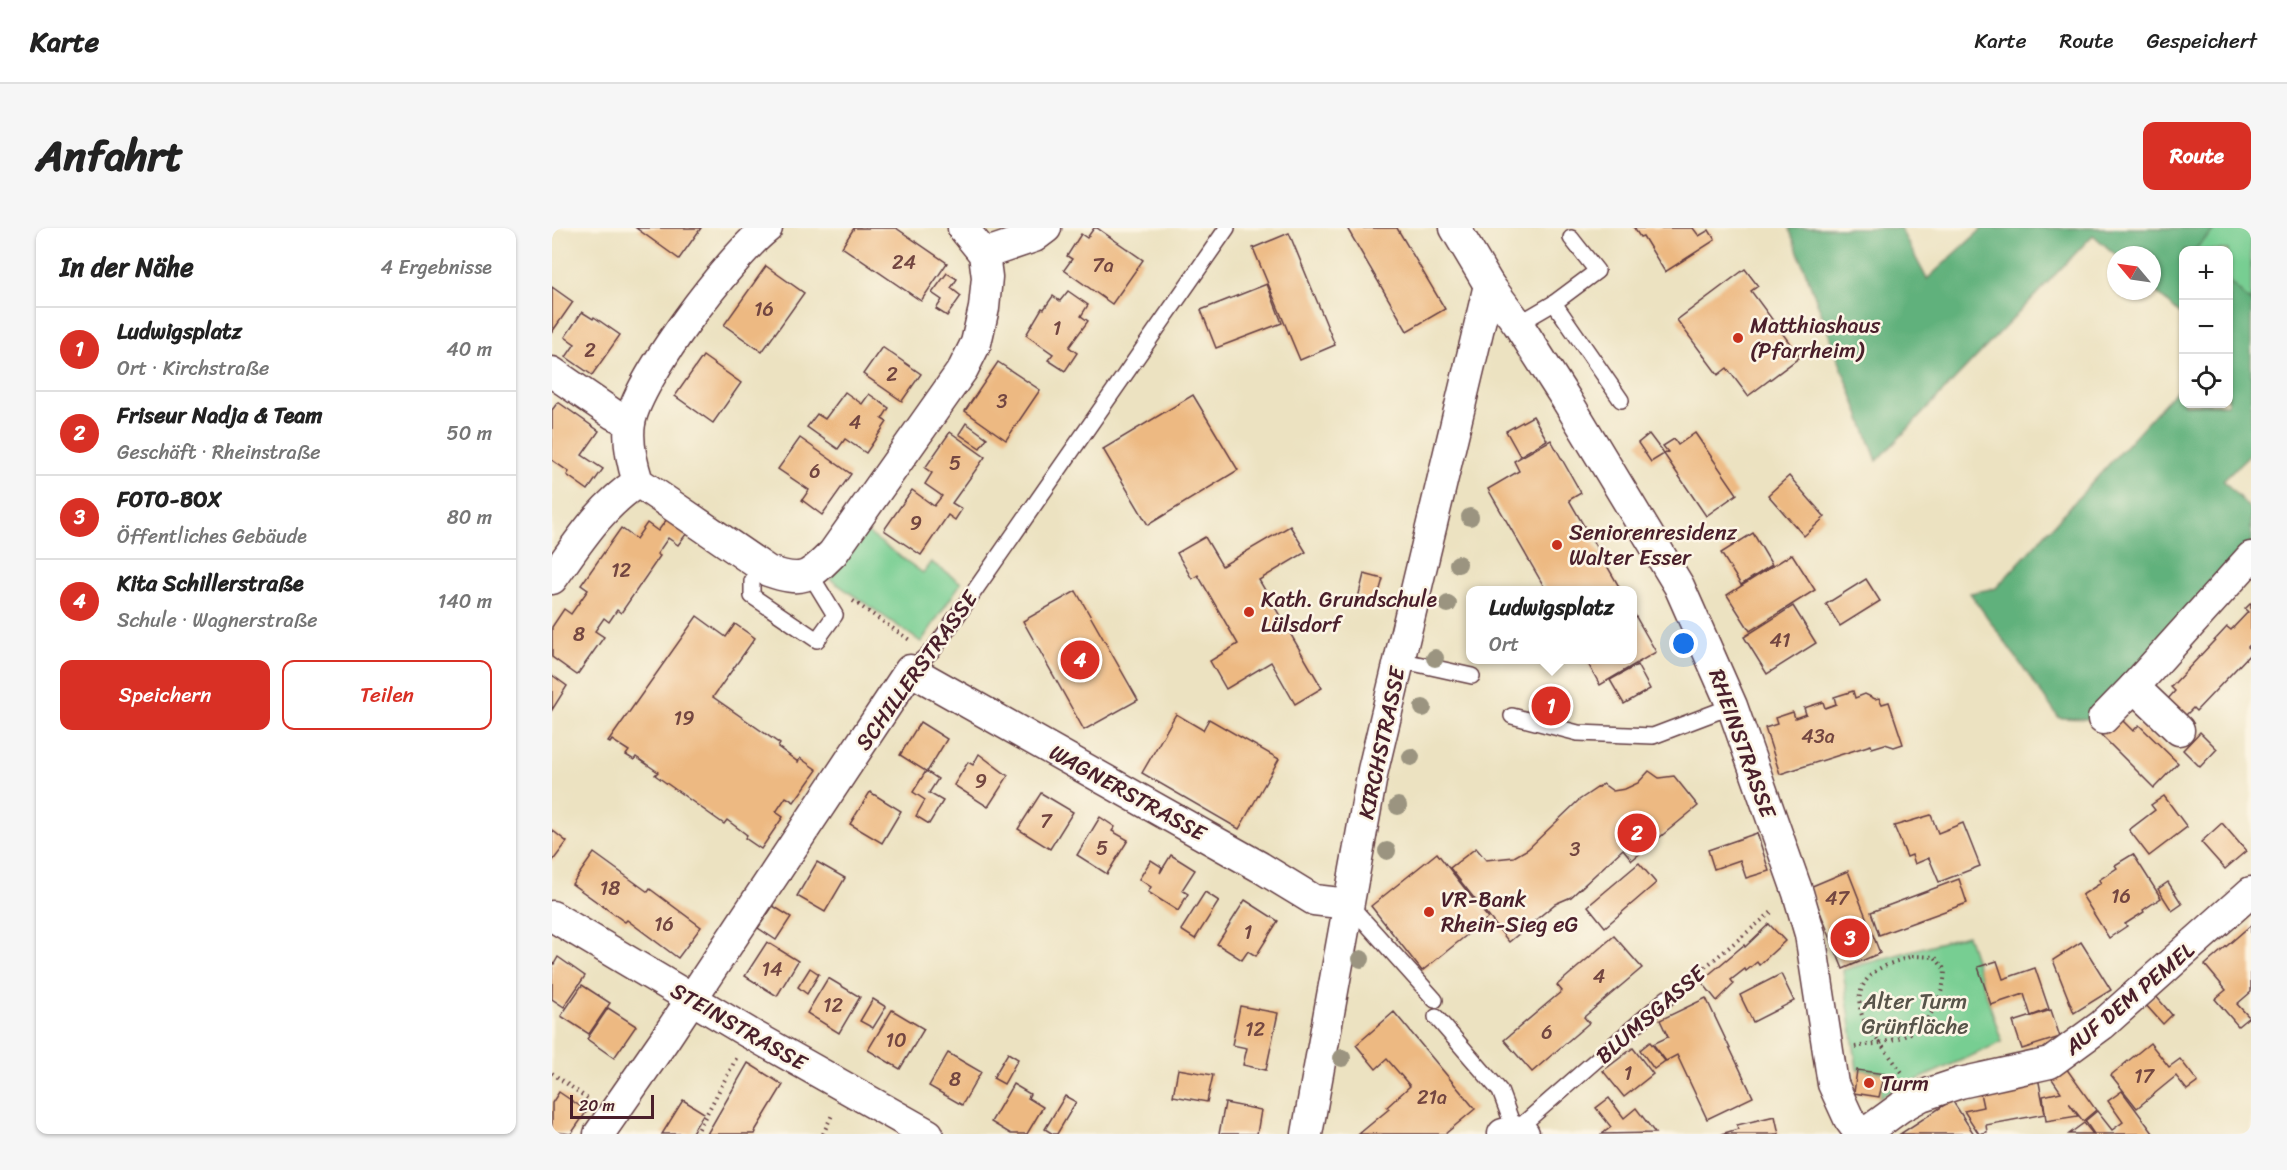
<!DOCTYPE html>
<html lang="de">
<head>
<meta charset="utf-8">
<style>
  :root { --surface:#fff; --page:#f6f6f6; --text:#222; --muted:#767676; --line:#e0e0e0; --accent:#d93025 }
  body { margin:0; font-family:Sriracha,sans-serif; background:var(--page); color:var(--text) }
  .controls { position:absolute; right:18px; top:18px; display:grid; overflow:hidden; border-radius:12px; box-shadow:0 2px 4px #0004 }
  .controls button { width:54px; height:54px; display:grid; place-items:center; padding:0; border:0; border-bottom:2px solid var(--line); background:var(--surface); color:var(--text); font:30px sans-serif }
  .compass { position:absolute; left:1555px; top:18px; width:54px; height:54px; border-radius:50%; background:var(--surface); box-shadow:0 2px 4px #0004; rotate:299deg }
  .scale { position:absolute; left:18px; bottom:15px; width:84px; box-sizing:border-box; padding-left:6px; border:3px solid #4a1f2b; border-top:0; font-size:16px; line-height:21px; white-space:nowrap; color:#4a1f2b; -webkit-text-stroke:4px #fcf5e5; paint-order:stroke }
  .you { position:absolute; left:1132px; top:416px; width:21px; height:21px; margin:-15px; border:4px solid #fff; border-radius:50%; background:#1a73e8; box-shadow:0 0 0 9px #1a73e833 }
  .badge { display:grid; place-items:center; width:39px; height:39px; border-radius:50%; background:var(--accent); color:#fff; font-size:20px; font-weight:700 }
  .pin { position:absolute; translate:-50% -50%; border:3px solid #fff; box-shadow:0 2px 6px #0006 }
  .popup { position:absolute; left:914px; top:358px; width:171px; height:78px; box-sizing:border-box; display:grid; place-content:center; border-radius:12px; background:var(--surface); filter:drop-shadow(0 2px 4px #0005); font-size:20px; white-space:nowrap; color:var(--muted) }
  .popup b { font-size:22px; color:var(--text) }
  .popup::after { content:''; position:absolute; left:50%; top:100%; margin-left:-12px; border:12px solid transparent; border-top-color:var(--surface) }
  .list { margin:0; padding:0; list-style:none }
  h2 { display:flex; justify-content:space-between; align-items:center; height:78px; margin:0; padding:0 24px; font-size:26px }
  h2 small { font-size:20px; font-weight:400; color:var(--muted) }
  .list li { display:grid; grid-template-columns:39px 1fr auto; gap:18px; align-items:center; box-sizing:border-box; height:84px; padding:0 24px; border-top:2px solid var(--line) }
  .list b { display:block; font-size:22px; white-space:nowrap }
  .list p { margin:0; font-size:20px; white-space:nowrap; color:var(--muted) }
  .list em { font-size:20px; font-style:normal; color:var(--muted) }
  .actions { display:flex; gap:12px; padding:18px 24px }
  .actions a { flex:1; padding:14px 0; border:2px solid var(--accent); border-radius:12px; text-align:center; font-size:21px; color:var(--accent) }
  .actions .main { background:var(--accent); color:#fff }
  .icon { flex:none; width:33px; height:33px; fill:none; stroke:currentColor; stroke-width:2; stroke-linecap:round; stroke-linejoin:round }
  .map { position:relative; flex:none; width:1699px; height:906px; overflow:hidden; border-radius:12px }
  header { display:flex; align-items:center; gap:36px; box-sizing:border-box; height:84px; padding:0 30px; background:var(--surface); border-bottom:2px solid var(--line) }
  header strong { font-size:28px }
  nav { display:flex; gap:33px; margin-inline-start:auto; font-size:21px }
  .intro { display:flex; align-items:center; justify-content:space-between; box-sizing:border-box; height:144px; padding:0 36px }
  h1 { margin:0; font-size:42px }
  .button { padding:15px 27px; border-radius:12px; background:var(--accent); color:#fff; font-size:21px; font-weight:700 }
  main { display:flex; gap:36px; padding:0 36px }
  aside { flex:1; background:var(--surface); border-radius:12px; box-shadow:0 2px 4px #0004 }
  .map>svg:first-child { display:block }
</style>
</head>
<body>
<header>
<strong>Karte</strong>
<nav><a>Karte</a><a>Route</a><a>Gespeichert</a></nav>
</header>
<div class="intro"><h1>Anfahrt</h1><a class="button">Route</a></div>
<main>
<aside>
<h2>In der Nähe<small>4 Ergebnisse</small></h2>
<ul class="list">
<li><span class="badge">1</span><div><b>Ludwigsplatz</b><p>Ort · Kirchstraße</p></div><em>40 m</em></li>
<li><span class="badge">2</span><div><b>Friseur Nadja &amp; Team</b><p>Geschäft · Rheinstraße</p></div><em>50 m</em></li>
<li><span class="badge">3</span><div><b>FOTO-BOX</b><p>Öffentliches Gebäude</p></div><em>80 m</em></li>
<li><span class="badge">4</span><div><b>Kita Schillerstraße</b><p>Schule · Wagnerstraße</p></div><em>140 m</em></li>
</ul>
<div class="actions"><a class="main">Speichern</a><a>Teilen</a></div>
</aside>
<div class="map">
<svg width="1699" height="906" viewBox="0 0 1699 906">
  <rect width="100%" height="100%" fill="#fcf5e5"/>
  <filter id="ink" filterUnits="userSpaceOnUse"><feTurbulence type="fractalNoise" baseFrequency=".0167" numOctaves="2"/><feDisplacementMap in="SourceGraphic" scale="12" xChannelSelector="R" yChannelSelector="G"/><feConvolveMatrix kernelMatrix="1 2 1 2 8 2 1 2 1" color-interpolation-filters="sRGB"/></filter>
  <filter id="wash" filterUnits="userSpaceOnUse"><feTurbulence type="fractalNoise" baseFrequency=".008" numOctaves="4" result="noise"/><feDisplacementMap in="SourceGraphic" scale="24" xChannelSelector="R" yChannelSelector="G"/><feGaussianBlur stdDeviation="1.35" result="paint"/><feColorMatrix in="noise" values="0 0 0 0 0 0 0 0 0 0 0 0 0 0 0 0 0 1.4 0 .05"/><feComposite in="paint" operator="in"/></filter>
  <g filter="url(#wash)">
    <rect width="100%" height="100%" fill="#ece2c1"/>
    <g fill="#77ce92" stroke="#60765e" stroke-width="1.5">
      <path d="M1664,0H1699V74L1677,54L1676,22H1642Z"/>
      <path d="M313,303L371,345L379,334L409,355L369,414L278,351Z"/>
      <path d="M1415,707L1450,814L1327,869L1333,845L1305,841L1291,742Z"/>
    </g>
    <g fill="#61b17c" stroke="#566854" stroke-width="1.5">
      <path d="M1237,0H1348L1375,51L1431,0H1664L1642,22H1632L1631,89L1600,60V27H1564L1541,7L1325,233Z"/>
      <path d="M1677,54L1699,74V225L1671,252L1699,282V317L1538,491L1507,490L1418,365L1444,360L1631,155L1632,176H1676Z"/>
    </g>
    <g id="blocks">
      <g fill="#edb982">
        <path d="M84,0H149L127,31Z"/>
        <path d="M302,0H344L395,35L369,73L290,19Z"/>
        <path d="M542,0H545L591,32L560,76L512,42L520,31L515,28L529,6L535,10Z"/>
        <path d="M795,0H845L893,81L855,103Z"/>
        <path d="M1082,0H1141L1147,8L1157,2L1163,12L1113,44L1091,8L1088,9Z"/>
        <path d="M737,5L783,117L748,132L701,20Z"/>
        <path d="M214,38L252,65L210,124L172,97Z"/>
        <path d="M1193,41L1206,58L1199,63L1248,129L1196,168L1175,140L1166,147L1125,92Z"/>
        <path d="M395,45L405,51L399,60L409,68L395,88L384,81L390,72L380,65Z"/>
        <path d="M715,56L730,95L664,120L649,82Z"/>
        <path d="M0,59L21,74L0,104Z"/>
        <path d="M516,63L536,77L529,88L536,93L517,119L525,125L513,143L496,132L501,126L474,107L490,80L492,81L501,68L508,73Z"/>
        <path d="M30,84L41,91L42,89L68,107L40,147L14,129L23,116L13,109Z"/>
        <path d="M330,119L369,146L350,173L311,146Z"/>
        <path d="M151,128L189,155L161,195L123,168Z"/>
        <path d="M446,134L488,162L454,212L413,183Z"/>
        <path d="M293,164L310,176L317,166L337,180L330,191L335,194L314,225L293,211L286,221L255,199L265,186L273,191Z"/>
        <path d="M641,167L686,242L596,297L551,221Z"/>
        <path d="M6,174L47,203L30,227L51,241L36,262L15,247L17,244L0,232V182Z"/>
        <path d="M981,188L995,212L968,228L954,203Z"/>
        <path d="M414,195L435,210L428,220L407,206Z"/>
        <path d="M398,204L433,229L400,275L410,281L403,292L396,287L369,327L332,302L360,262L382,278L390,268L373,256L380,245L373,240Z"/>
        <path d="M1143,205L1185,266L1154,288L1112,226L1116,224L1111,218L1122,211L1126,217Z"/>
        <path d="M1097,206L1112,226L1099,234L1086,215Z"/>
        <path d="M248,210L299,246L270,287L250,272L257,262L226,241Z"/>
        <path d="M999,212L1029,265L1017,272L1069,362H994L936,261L967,243L962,233Z"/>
        <path d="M1237,248L1273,289L1252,308L1216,267Z"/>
        <path d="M115,291L135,305L126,317L116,310L105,326L108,328L69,385L65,382L57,394L52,390L43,403L52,409L25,447L0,429V399L12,381L19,386L36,362L29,357L69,300L84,311L95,295L106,303Z"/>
        <path d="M738,298L754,324L707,352L770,460L743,476L719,434L674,461L658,433L686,416L646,347L640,351L625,325L653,309L670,338Z"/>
        <path d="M1201,305L1220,337L1189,357L1169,325Z"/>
        <path d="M1240,326L1263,362L1198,403L1175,367Z"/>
        <path d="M812,346L831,351L824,375L806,370Z"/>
        <path d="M1314,351L1328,373L1288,398L1274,376Z"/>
        <path d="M524,363L586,472L532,502L471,393Z"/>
        <path d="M1699,375V416L1696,419L1699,425L1644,483L1641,480L1632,489L1615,472L1623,463L1619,459L1675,399L1679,402L1696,384L1693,381Z"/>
        <path d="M1241,378L1264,415L1215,446L1192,409Z"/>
        <path d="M1080,382L1104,424L1048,457L1034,432H1080Z"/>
        <path d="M145,388L174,409L183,396L203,410L161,469L228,516L226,519L246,534L248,530L265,542L242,574L234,569L224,584L231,589L209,621L193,610L195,607L175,592L172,596L103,547L106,544L84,529L82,532L74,527L77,523L60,512L58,515L56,514Z"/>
        <path d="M1085,437L1098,461L1072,476L1058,452Z"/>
        <path d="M0,447L15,458L0,482Z"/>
        <path d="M1301,463L1303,470L1313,466L1323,471L1327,470L1330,476L1337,474L1351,516L1342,519L1333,516L1320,520L1319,517L1228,546L1213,500L1225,496L1223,490L1241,484L1243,490L1254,486L1252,480L1271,474L1273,480L1284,476L1282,469Z"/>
        <path d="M624,486L651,502L657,491L727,531L687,601L590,545Z"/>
        <path d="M1567,489L1581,503L1587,497L1626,535L1602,560L1549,507Z"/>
        <path d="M368,494L395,511L375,544L348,527Z"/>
        <path d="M1648,504L1665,521L1648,539L1631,522Z"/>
        <path d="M427,526L456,548L436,579L402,557L416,534L421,537Z"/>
        <path d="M374,543L386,551L377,565L391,573L377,596L364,588L373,572L361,564Z"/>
        <path d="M1097,543L1107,550L1122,548L1146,578L1080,632L1071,621L1019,669L1003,676L957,714L898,640L924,620L934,632L962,629L976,621L1027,572L1051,556L1061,563L1073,561L1086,555Z"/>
        <path d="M318,564L349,583L330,615L298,596Z"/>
        <path d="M489,565L521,584L498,621L466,601Z"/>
        <path d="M1612,568L1635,599L1597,628L1577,602L1603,582L1599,577Z"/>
        <path d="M1379,587L1386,605L1411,595L1428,638L1387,654L1377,630L1363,636L1360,627L1355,629L1342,598Z"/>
        <path d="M548,589L563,599L560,603L576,612L555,646L525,627Z"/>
        <path d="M1670,595L1694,623L1673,641L1649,614Z"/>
        <path d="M0,602L15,614L0,634Z"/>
        <path d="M1205,605L1217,643L1194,650L1188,632L1162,641L1156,622Z"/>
        <path d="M42,625L96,664L98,661L149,699L126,730L75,692L73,694L20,656Z"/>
        <path d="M885,625L936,690L870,743L819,678Z"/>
        <path d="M1581,626L1609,670L1591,682L1592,684L1573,696L1575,698L1557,710L1530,667L1549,655L1547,652L1565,640L1563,637Z"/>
        <path d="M619,627L643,642L630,662L636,666L626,683L596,664L599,659L587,651L599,632L610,639L608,645Z"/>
        <path d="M265,634L293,650L273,684L245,668Z"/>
        <path d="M1087,635L1104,655L1053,699L1036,678Z"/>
        <path d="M1296,643L1328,725L1291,741L1258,659Z"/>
        <path d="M1407,651L1415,675L1327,707L1319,684Z"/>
        <path d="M1616,654L1630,676L1620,683L1606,661Z"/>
        <path d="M653,664L667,673L643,711L629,702Z"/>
        <path d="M693,672L726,693L704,728L696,723L690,732L665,716Z"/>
        <path d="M221,678L239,689L224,712L206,700Z"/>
        <path d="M1217,696L1233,713L1207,737L1205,734L1194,743L1193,741L1179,752L1182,756L1165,773L1149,753L1192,717L1193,719Z"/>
        <path d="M1699,697V764L1685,776L1697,789L1686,798L1663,771L1674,762L1653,737Z"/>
        <path d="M1062,708L1090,740L1032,789L1037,795L980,844L952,812L1010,763L1005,757Z"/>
        <path d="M215,714L246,733L225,768L193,748Z"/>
        <path d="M1529,714L1559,762L1522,785L1501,732Z"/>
        <path d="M6,729L33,748L12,779L0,771V735L2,736Z"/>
        <path d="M1445,733L1451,751L1483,740L1497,781L1479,788L1472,766L1439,777L1426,739Z"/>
        <path d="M258,740L267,746L255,766L246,759Z"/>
        <path d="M1229,746L1242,773L1201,794L1188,767Z"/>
        <path d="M276,750L308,769L287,805L255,785Z"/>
        <path d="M30,757L58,775L37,806L9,788Z"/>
        <path d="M1603,767L1620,787L1611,796L1593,776Z"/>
        <path d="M1154,770L1201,869L1155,891L1125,827L1114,833L1101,816L1116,809L1108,792Z"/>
        <path d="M321,771L334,779L321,800L308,793Z"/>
        <path d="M688,778L726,785L714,842L691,837L695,820L680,817Z"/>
        <path d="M56,780L84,798L62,830L35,811Z"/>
        <path d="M340,782L372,801L348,841L316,822Z"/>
        <path d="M1499,782L1508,809L1470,821L1461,794Z"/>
        <path d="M842,784L923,881L893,906H807L837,881L835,879L858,858L835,831L824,841L804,817Z"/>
        <path d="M1098,814L1113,833L1102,841L1088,822Z"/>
        <path d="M1598,815L1617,839L1628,831L1646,854L1635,862L1624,848L1585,880L1559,847Z"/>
        <path d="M1081,820L1101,846L1072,869L1051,843Z"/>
        <path d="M396,825L429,844L410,877L377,858Z"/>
        <path d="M456,825L466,831L452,856L441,850Z"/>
        <path d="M196,835L231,857L203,903L204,904L203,906H155Z"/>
        <path d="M1514,840L1544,882L1531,893L1517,875L1526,888L1494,893L1491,868L1509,864L1500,851Z"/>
        <path d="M626,841L661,847L655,874L621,868Z"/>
        <path d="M1305,842L1333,846L1327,869L1302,865Z"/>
        <path d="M1486,849L1493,886L1434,897L1435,904L1427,906L1412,883L1431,879L1427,860Z"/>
        <path d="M461,856L478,866L476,870L491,879L475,906H459L439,894Z"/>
        <path d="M1570,863L1601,905L1599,906H1542L1533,893L1545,883L1560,902L1571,894L1556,873Z"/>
        <path d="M7,864L35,883L19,906L0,904V875Z"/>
        <path d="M513,868L524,874L505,906H501L493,901Z"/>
        <path d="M1057,870L1072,890L1084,880L1103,905L1050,906L1059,899L1044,880Z"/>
        <path d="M131,872L152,885L139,906H110Z"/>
        <path d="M1400,872L1422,906H1348Z"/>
        <path d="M673,875L709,882L705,906H667Z"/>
        <path d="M1223,888L1227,906H1169L1186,901L1185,897Z"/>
        <path d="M1532,895L1541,906H1517Z"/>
      </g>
    </g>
  </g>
  <g filter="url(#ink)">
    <use href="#blocks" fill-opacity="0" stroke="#623c42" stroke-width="1.5"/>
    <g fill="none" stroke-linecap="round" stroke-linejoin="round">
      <g stroke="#623c42" stroke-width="18">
        <g id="service">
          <path d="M1002,75L1045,43L1019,10"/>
          <path d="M966,96L1002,75L1069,172"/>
          <path d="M209,338L200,353V368L265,412L283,387L258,346"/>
          <path d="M847,432L920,448"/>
          <path d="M358,442L382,421L675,0"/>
          <path d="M960,488L1026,505L1101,508L1180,478"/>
          <path d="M797,676L883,772"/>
          <path d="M884,789L948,863L963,903L1115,770"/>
        </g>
      </g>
      <g stroke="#623c42" stroke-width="33">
        <g id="minor">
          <path d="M215,0C178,29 86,150 78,195C75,214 80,235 86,254L216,343C251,355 256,350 281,325L411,141L424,115L432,80L435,49L432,26L411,0"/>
          <path d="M903,0L937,57L966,96L1014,171L1127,358L1180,478L1246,665L1258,706L1281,856L1297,891L1308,906"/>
          <path d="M432,26L482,9L494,0"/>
          <path d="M0,144L61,186L78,194"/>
          <path d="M0,351C26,315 48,279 86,254"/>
          <path d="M1582,459L1627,502"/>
          <path d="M1551,491L1582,459L1699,329"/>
          <path d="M0,688L197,805L376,906"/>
          <path d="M47,906L113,811L358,442L708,639L762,672L796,676"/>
          <path d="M755,906L821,542L937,57"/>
          <path d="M951,906L963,903L972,906"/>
          <path d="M1312,906L1349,879L1369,868L1408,855L1498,835L1550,797L1699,664"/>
        </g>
      </g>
      <g stroke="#623c42" stroke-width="4" stroke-dasharray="1.5 4.5" stroke-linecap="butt">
        <path d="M301,373L359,413"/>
        <path d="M1360,728L1383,729L1393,742C1392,765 1381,791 1360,804C1351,810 1338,812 1328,815C1311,797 1297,770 1318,748C1328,737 1347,733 1360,728Z"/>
        <path d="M1130,758L1221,683"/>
        <path d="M1303,819L1328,815L1352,847"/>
        <path d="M0,845L36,871"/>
        <path d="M144,906L185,829"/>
        <path d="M271,906L281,885"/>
      </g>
      <use href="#service" stroke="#fff" stroke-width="15"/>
      <use href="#minor" stroke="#fff" stroke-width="30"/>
    </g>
    <g fill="#9b9480">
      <circle cx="918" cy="289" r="9"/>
      <circle cx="906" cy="336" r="9"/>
      <circle cx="896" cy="376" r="9"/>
      <circle cx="883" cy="430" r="9"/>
      <circle cx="871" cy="480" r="9"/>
      <circle cx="859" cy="529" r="9"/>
      <circle cx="846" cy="578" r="9"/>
      <circle cx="835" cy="623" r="9"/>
      <circle cx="809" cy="731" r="9"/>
      <circle cx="790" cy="830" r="9"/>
    </g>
  </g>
  <g fill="#c8321e" stroke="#fcf5e5" stroke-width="2">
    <circle cx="1186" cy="110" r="6"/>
    <circle cx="1005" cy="317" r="6"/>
    <circle cx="697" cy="384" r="6"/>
    <circle cx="877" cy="684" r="6"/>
    <circle cx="1317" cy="855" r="6"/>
  </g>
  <g text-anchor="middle" stroke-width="5" stroke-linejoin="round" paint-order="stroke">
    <g font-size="20" fill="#734641">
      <text x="352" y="41">24</text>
      <text x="551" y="44">7a</text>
      <text x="212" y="88">16</text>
      <text x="505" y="107">1</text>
      <text x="38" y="129">2</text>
      <text x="340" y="153">2</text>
      <text x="450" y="180">3</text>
      <text x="303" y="201">4</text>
      <text x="403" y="242">5</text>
      <text x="263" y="250">6</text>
      <text x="364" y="302">9</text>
      <text x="69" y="349">12</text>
      <text x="27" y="413">8</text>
      <text x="1228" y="419">41</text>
      <text x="132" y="497">19</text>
      <text x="1266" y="515">43a</text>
      <text x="429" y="560">9</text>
      <text x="494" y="600">7</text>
      <text x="550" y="627">5</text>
      <text x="1023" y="628">3</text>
      <text x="58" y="667">18</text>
      <text x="1569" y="675">16</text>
      <text x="1285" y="677">47</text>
      <text x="112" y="703">16</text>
      <text x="696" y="711">1</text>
      <text x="220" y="748">14</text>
      <text x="1047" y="755">4</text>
      <text x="281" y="784">12</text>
      <text x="703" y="808">12</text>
      <text x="995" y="811">6</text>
      <text x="344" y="819">10</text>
      <text x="1076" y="852">1</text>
      <text x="1592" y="855">17</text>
      <text x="403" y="858">8</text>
      <text x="880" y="876">21a</text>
    </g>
    <g font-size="22" fill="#4a1f2b" stroke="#fcf5e5" text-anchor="start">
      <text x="1198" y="105">Matthiashaus<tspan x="1198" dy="25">(Pfarrheim)</tspan></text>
      <text x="1017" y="312">Seniorenresidenz<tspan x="1017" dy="25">Walter Esser</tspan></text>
      <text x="709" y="379">Kath. Grundschule<tspan x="709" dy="25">Lülsdorf</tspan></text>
      <text x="889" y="679">VR-Bank<tspan x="889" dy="25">Rhein-Sieg eG</tspan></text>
      <text x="1329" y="863">Turm</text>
    </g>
    <g font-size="22" fill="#4a1f2b" stroke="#fcf5e5">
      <text transform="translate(364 442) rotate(-54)" y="8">SCHILLERSTRASSE</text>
      <text transform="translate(829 515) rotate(-78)" y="8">KIRCHSTRASSE</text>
      <text transform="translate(1191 515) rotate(70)" y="8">RHEINSTRASSE</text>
      <text transform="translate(576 564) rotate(29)" y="8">WAGNERSTRASSE</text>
      <text transform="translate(1577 770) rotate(-40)" y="8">AUF DEM PEMEL</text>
      <text transform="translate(1098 786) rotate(-41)" y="8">BLUMSGASSE</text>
      <text transform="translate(187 798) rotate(30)" y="8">STEINSTRASSE</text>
    </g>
    <g font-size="22" fill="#58544a" stroke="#fcf5e5">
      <text x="1363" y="781">Alter Turm<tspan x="1363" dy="25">Grünfläche</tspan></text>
    </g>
  </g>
</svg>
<div class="controls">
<button>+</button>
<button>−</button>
<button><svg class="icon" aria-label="locate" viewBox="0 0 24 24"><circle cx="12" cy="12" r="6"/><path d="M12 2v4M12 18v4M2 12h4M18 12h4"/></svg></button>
</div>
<svg class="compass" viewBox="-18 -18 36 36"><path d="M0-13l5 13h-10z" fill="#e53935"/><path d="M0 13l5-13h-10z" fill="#767676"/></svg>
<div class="scale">20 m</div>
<div class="you"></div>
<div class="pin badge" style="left:999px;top:478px">1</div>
<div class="popup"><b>Ludwigsplatz</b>Ort</div>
<div class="pin badge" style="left:1085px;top:605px">2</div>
<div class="pin badge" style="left:1298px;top:710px">3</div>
<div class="pin badge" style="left:528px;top:432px">4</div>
</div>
</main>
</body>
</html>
